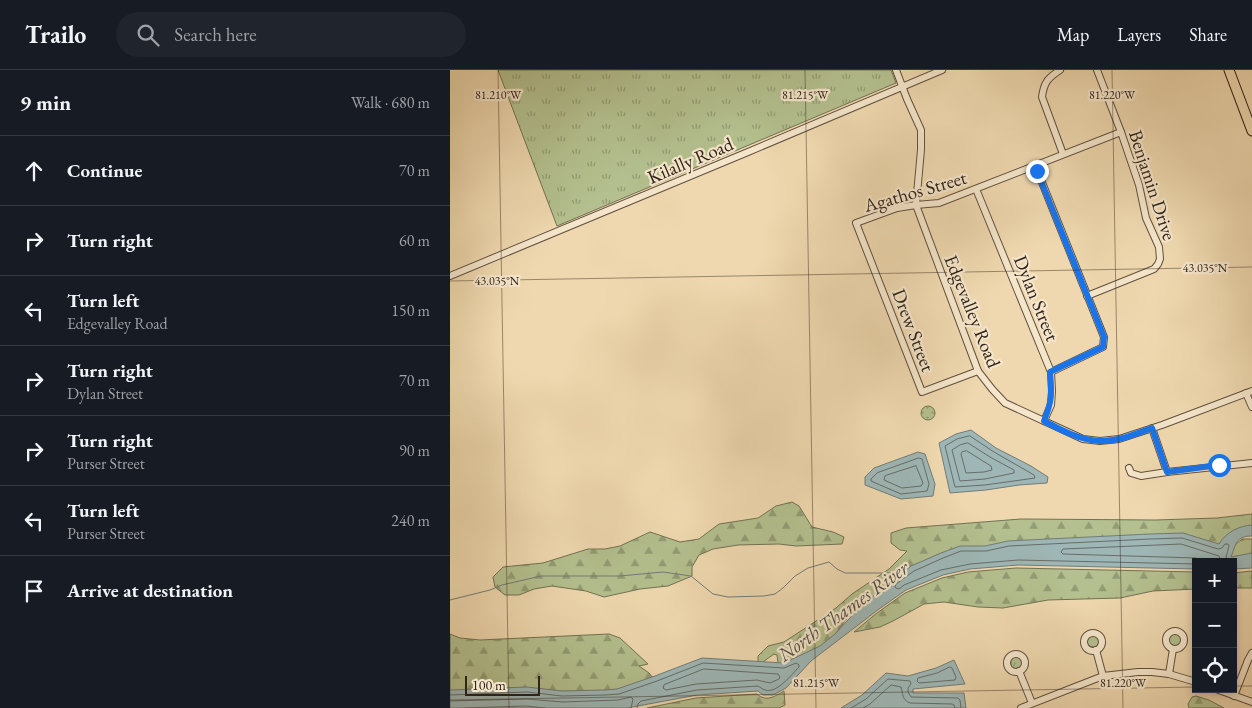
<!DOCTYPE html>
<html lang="en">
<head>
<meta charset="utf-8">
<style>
  :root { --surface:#171b24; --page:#20242c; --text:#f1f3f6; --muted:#9ea1a6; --line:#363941 }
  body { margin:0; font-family:"EB Garamond",serif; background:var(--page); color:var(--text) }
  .controls { position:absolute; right:15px; bottom:15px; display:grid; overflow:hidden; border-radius:0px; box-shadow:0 2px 8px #0003 }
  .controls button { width:45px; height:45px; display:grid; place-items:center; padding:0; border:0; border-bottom:1px solid var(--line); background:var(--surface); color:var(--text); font:25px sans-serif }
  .scale { position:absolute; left:15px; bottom:12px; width:75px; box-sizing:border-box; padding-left:5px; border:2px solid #30231a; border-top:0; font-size:14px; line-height:18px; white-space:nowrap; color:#30231a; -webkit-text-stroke:4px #f5e6cb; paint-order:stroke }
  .stop { position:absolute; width:15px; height:15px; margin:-11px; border:4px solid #1a73e8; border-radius:50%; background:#fff }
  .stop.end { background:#1a73e8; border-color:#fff; box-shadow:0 1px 5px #0008 }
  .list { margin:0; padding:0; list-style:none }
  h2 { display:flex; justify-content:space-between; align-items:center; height:65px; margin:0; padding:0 20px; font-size:21px }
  h2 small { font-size:16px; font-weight:400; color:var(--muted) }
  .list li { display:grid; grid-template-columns:32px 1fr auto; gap:15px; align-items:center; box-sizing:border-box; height:70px; padding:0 20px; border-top:1px solid var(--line) }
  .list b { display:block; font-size:19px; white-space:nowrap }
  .list p { margin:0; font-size:16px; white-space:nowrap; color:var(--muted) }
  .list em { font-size:16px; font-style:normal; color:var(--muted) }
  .icon { flex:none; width:28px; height:28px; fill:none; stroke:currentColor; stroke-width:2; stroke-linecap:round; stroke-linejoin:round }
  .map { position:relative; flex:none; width:802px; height:638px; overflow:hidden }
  header { display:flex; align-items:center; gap:30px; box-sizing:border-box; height:70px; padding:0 25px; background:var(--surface); border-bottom:1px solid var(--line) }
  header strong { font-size:24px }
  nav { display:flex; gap:28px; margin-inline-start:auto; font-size:18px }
  .search { width:350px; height:45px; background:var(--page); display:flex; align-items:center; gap:12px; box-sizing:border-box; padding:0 18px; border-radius:28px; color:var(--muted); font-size:19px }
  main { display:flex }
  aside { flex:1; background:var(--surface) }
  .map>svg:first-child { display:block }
</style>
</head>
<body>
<header>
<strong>Trailo</strong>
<div class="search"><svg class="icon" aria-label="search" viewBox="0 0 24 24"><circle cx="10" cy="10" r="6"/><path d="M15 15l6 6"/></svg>Search here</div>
<nav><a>Map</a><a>Layers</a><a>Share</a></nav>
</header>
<main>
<aside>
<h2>9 min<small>Walk · 680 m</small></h2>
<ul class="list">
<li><svg class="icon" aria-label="ahead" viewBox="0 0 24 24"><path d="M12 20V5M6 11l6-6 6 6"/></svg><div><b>Continue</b></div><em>70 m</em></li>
<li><svg class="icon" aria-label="right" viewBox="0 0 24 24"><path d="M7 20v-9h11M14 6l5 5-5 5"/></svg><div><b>Turn right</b></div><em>60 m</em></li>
<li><svg class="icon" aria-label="left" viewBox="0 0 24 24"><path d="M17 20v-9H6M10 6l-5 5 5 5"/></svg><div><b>Turn left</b><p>Edgevalley Road</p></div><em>150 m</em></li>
<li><svg class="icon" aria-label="right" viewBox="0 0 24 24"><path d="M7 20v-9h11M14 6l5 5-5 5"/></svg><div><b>Turn right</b><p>Dylan Street</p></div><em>70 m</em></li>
<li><svg class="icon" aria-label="right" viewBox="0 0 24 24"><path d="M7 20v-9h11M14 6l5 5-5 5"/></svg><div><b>Turn right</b><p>Purser Street</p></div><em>90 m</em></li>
<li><svg class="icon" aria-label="left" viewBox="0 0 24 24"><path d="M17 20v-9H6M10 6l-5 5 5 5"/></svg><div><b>Turn left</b><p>Purser Street</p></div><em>240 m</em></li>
<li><svg class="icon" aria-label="arrive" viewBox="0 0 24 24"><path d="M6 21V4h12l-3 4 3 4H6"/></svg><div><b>Arrive at destination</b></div></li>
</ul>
</aside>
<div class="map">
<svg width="802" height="638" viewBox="0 0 802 638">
  <defs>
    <pattern id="grass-tufts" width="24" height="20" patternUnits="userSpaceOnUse" patternTransform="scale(1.25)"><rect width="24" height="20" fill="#b4c08f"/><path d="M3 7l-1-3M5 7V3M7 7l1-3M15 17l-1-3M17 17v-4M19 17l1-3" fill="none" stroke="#939c74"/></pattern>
    <pattern id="forest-firs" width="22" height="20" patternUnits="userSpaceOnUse" patternTransform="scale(1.25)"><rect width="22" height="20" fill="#b4c08f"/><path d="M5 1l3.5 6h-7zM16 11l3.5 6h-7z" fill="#939c74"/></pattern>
    <pattern id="park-dots" width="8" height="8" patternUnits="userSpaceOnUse" patternTransform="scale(1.25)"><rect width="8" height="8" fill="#b4c08f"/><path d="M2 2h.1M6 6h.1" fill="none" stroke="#939c74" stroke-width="1.8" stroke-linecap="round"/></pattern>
  </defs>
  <rect width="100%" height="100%" fill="#efd8af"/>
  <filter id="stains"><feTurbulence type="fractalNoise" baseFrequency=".004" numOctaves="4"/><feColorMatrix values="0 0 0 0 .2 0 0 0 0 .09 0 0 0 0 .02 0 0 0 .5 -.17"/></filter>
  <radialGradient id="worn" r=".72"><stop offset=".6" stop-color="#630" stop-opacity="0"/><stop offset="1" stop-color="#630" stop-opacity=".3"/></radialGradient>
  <g fill="url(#grass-tufts)" stroke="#727254">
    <path d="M48,0H441L446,13L107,156Z"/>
    <circle cx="725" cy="570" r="6"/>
    <circle cx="643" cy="571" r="6"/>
    <circle cx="566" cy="593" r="6"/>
  </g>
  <g fill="url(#forest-firs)" stroke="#727254">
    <path d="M342,432L349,436L362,457L383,462L394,467L392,474L346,476L329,474L288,475L263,479L249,485L242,497V506L218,516L190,519L154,527L136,521L102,516L84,519L69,525H55L45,517L43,507L53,497L93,493L138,479H155L170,476L200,462L230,472L249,469L269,454L308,448L326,436Z"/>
    <path d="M802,444V458C789,462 774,464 768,477L489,484L459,498L408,538L395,551L383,567L368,578L333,595L328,593L327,585L324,584L310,594H308V586L318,576L334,572L386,538L402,524L439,499L457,481L450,480L441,473V463L456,458L571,449L706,450L767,448Z"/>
    <path d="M792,469H802V485L779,490L785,475Z"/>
    <path d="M566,498L746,502V519L703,521L670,528L598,530L553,538L528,537L494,532L474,534L443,551L430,557L404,562L427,543L455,523L492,508L518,502Z"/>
    <path d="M802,501V518H783V503Z"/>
    <path d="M0,564L10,568L30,570L159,564L170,568L198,594L189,596L199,603L204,609L166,621L0,622Z"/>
    <path d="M334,621L335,635L329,638H197L246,628L307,624C316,632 324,627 334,621Z"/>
    <path d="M746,626L759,630L774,638H739L738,634L742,627Z"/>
  </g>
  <circle fill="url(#park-dots)" stroke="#727254" cx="478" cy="343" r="7"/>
  <g fill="#9eb7b6" stroke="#727c78">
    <path d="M521,360L546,378L581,396L598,407L597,413L569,415L536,420L500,423L489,373L506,364Z"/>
    <path d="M468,382L475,384L485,414L483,426L451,429L415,415V407L424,398Z"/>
    <path d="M802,455V466C786,466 786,474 781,487L802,483V498L783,499V492H746V499L568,495L520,499L493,505L456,520L429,539L361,591L336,618L323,625H313L308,621L247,625L177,638H0V620L77,617L112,621L155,620L167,619L205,606L252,588L334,593L370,576L385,564L411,536L461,496L491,483L510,476H535L558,471L700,464L733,463L769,474C776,462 789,456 802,455Z"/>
    <path d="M504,590L515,614L463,619V623H514L516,638H391L412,625L436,603L458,606L486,598Z"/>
  </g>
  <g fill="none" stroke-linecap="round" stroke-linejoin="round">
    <g stroke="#676d68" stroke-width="1">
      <path d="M520,366L544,382L584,405L585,408L535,415L505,417L495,376L507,369Z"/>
      <path d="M518,373L540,387L564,400V403L535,409L510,411L502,380L510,375Z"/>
      <path d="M517,381L541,396L542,400L534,402L516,403L511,384L512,382Z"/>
      <path d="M469,388L472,389L479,414L477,421L451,424L421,411V409L427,403Z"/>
      <path d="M466,396L473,413L471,416L452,418L434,410L435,406Z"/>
      <path d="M754,492L746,488L613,484L611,482L613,479L731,474L769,486L771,492"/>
      <path d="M746,494L568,490L520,494L491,500L454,515L449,519L446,518L445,517L446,514L464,501L493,488L511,481H536L559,476L700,469L732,468L768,479L772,478L775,474H778L779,476L776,487L780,492"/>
      <path d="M500,597L502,598L506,607L505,610L469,613L467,611L468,608L487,603Z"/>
      <path d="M254,599L328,604L330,607L329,609L320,613L307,610L246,614L216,620L213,618L214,615Z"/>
      <path d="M0,625L77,622L112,626L155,625L169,624L207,611L253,593L334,598L346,593L349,595V597C342,604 327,624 315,620C312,619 310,617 308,616L247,620L191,631L188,634L187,638"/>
      <path d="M0,631L77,629L113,632L168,630L181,627L183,629L181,638"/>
      <path d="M14,638L76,636L95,638"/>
      <path d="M401,638L416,629L438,609L460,611L461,614L458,618V622L461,627L508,628L510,630L511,638"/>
      <path d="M413,638L420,634L441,615L451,617C453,624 452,630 460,633L502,634L504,635L505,638"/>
    </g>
    <path stroke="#727c78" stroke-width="1" d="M0,530L40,520L52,515L91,506H170L213,502L241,506L263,524L278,527L314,526L325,524L333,518L345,506L358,498L379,492L387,499L395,503H455"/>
    <g stroke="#60503f" stroke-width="8">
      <g id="minor">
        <path d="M446,0L457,29L471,60V80L466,135L528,301L542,319L555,333L633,369L650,371L669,369L712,355L802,321"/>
        <path d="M610,0C598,8 594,12 592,27L613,84"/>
        <path d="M585,95L654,267L653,277L601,302"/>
        <path d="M526,119L601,302L602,321L601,335L594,351"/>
        <path d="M0,206L298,82L492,0"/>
        <path d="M637,226L704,199L708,194L710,189L709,177L696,148L689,115L671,62L647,0"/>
        <path d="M528,301L472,322L406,153L447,138L466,135L489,133L671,62"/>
        <path d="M796,323L802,337"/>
        <path d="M702,358L717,402L802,393"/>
        <path d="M679,398L681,403L691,406L717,402"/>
        <circle cx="725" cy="570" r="9"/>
        <circle cx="643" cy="572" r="9"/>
        <path d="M646,580L653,606"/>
        <circle cx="566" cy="593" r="9"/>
        <path d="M569,601L582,633"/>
        <path d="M719,604L723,579"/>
        <path d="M766,619L802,632"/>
        <path d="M784,626L798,590L802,583"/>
        <path d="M571,638L653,606L688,602H702L719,604L746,612"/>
      </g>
    </g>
    <g stroke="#30231a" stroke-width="11">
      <path id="major" d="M779,0L802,61"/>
    </g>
    <use href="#minor" stroke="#f5e6cb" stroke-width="6"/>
    <use href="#major" stroke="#efd8af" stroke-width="9"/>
  </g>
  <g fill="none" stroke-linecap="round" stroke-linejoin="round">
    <path stroke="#1a73e8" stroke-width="6" d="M587,101L654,267L653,277L600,302C602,324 602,331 594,351C611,360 630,370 649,371C667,372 685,364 702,358L717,402L769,395"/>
  </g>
  <path fill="none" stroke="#30231a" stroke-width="1" stroke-opacity="0.45" d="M48,0L59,638M355,0L366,638M662,0L673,638M0,211L802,197M783,616H802M0,630L746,617"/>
  <g text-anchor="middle" stroke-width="4.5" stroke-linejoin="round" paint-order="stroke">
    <g font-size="19" fill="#30231a" stroke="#f5e6cb">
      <text transform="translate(240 90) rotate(-23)" y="7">Kilally Road</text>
      <text transform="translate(703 115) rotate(72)" y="7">Benjamin Drive</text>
      <text transform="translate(465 121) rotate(-16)" y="7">Agathos Street</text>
      <text transform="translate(587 228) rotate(68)" y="7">Dylan Street</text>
      <text transform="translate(523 241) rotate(68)" y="7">Edgevalley Road</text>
      <text transform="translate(464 260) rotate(69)" y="7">Drew Street</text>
    </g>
    <g font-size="20" font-style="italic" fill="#514f49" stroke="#f5e6cb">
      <text transform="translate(393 541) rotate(-36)" y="7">North Thames River</text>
    </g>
  </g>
  <g font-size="12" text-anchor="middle" fill="#30231a" stroke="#f5e6cb" stroke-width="4.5" stroke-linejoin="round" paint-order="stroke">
    <text x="48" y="29">81.210°W</text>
    <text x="355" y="29">81.215°W</text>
    <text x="662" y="29">81.220°W</text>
    <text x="755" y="202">43.035°N</text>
    <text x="47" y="215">43.035°N</text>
    <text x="366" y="617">81.215°W</text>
    <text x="673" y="617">81.220°W</text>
  </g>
  <rect width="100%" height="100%" filter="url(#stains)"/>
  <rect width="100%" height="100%" fill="url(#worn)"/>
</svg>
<div class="controls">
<button>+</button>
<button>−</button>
<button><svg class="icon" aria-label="locate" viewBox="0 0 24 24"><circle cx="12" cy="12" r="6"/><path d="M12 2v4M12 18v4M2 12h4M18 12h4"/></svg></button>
</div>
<div class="scale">100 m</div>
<div class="stop" style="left:769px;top:395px"></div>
<div class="stop end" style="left:587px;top:101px"></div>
</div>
</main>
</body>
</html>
